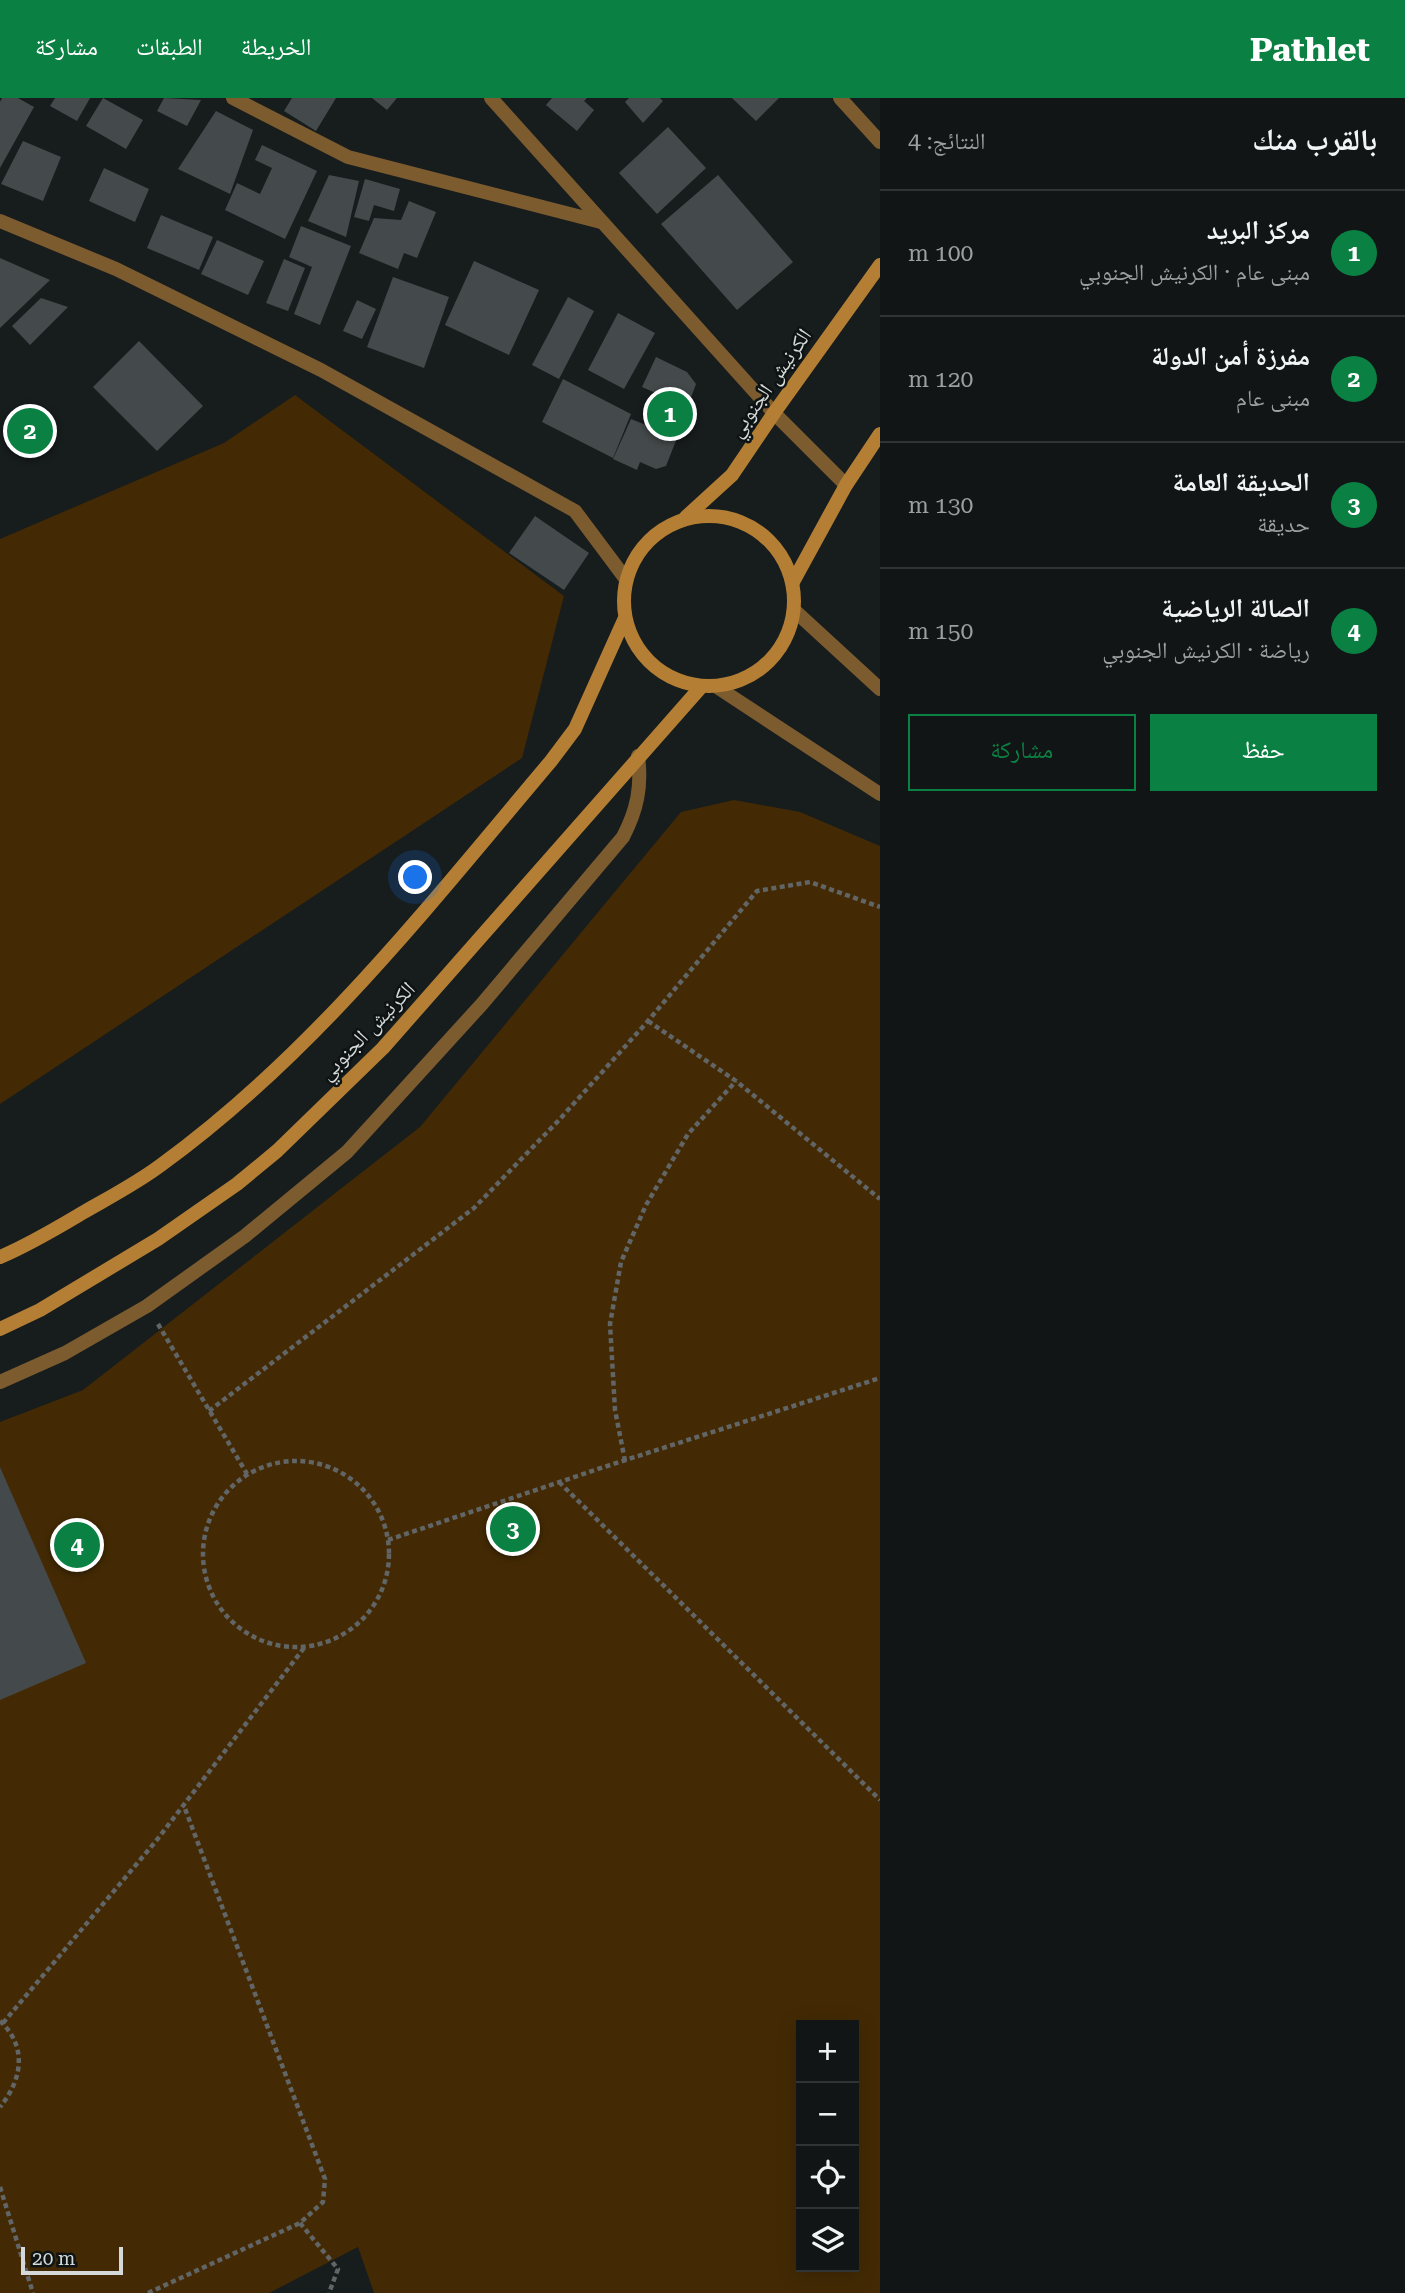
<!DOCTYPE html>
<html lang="ar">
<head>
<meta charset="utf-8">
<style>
  :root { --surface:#111516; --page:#1a1e1f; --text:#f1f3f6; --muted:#9c9fa1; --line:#303435; --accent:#0b8043 }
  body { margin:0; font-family:"Roboto Serif","Noto Naskh Arabic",serif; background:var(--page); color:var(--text); direction:rtl }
  .controls { position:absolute; right:21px; bottom:21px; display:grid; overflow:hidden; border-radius:0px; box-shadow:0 4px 18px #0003 }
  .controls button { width:63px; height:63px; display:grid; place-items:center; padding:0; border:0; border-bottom:2px solid var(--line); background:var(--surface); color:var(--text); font:35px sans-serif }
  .scale { position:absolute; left:21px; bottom:18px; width:102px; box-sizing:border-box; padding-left:7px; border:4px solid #d5d9d9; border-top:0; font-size:19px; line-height:24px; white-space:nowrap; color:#d5d9d9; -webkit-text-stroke:5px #0e1314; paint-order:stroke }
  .you { position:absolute; left:416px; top:780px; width:24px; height:24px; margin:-18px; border:5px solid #fff; border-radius:50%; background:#1a73e8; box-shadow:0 0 0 10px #1a73e833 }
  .badge { display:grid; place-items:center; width:46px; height:46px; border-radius:50%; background:var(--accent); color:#fff; font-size:23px; font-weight:700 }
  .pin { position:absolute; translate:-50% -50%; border:4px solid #fff; box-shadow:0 2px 7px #0006 }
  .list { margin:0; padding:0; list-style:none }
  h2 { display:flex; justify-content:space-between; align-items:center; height:91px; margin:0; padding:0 28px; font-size:30px }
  h2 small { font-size:23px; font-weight:400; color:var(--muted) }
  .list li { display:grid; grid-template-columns:46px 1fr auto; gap:21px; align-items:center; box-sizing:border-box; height:126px; padding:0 28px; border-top:2px solid var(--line) }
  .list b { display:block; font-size:26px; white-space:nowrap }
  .list p { margin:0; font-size:23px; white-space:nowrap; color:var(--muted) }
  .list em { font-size:23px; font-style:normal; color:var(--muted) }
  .actions { display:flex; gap:14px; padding:21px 28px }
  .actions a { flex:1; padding:16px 0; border:2px solid var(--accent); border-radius:0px; text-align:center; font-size:24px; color:var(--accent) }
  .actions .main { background:var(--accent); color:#fff }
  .icon { flex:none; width:38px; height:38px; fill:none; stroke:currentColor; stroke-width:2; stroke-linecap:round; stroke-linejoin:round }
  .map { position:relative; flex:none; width:880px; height:2195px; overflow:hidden; direction:ltr }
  header { display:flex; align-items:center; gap:42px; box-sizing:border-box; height:98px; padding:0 35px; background:var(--accent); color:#fff }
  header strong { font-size:33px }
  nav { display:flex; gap:38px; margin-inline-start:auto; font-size:24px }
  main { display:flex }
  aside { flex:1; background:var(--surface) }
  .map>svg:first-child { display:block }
</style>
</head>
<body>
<header>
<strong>Pathlet</strong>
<nav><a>الخريطة</a><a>الطبقات</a><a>مشاركة</a></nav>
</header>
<main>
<aside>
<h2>بالقرب منك<small>النتائج: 4</small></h2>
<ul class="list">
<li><span class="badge">1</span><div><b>مركز البريد</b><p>مبنى عام · الكرنيش الجنوبي</p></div><em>100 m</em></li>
<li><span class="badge">2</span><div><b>مفرزة أمن الدولة</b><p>مبنى عام</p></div><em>120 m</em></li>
<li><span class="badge">3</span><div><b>الحديقة العامة</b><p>حديقة</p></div><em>130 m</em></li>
<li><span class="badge">4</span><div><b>الصالة الرياضية</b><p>رياضة · الكرنيش الجنوبي</p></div><em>150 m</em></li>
</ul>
<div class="actions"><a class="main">حفظ</a><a>مشاركة</a></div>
</aside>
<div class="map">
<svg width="880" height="2195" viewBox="0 0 880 2195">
  <rect width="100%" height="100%" fill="#171c1d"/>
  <g fill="#432a04" fill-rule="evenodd">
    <path d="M295,297L564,498L522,660L0,1006V441L224,345Z"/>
    <path d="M734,702L800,714L880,748V2195H374L358,2149L269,2195H0V1324L83,1292L420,1029L681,714ZM801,1927H854V2169H801Z"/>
  </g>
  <g fill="#444a4b">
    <path d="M2,0H18L34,9L0,70V4Z"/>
    <path d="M55,0H90L77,23L50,8Z"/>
    <path d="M103,0L143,22L126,51L86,28Z"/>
    <path d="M164,0L201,2L187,28L157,13Z"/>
    <path d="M292,0H336L316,33L284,13Z"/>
    <path d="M372,0H397L387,12Z"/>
    <path d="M552,0H587L584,3L594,12L577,33L546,7Z"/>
    <path d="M629,0H660L663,3L643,25L625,4Z"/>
    <path d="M732,0H779L756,23Z"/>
    <path d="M216,13L253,32L230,96L178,71Z"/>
    <path d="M668,29L706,70L657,116L619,75Z"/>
    <path d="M23,43L61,59L43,103L1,86Z"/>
    <path d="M262,47L317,73L285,141L225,112L237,85L260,96L272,70L255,62Z"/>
    <path d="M104,70L149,91L135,124L89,103Z"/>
    <path d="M329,77L359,83L346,139L308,123Z"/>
    <path d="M718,77L793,164L737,212L661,126Z"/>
    <path d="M365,81L400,91L394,113L374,107L369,123L354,119Z"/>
    <path d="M409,103L436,114L417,160L404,155L398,171L359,155L374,120L401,122Z"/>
    <path d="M161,117L213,139L199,172L147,150Z"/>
    <path d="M301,128L351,148L320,227L294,216L312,169L289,159Z"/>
    <path d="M217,142L264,163L248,197L201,176Z"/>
    <path d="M0,160L50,182L0,230Z"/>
    <path d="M284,161L305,170L288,213L266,205Z"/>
    <path d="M474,163L539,192L509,257L445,227Z"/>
    <path d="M393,179L449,199L424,270L367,249Z"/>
    <path d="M568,199L594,213L559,281L532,267Z"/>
    <path d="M41,200L68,209L30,247L12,228Z"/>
    <path d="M357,202L376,211L362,241L343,233Z"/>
    <path d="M618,215L655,235L624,291L588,272Z"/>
    <path d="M139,243L203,308L157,353L93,289Z"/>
    <path d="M656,259L687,274L696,286L686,313L691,319L682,339L677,340L666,368L656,371L640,364L637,372L613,361L631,321L646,327L660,297L642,289Z"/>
    <path d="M563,281L631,316L613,360L542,324Z"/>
    <path d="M535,418L589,455L564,492L509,455Z"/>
    <path d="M0,1369L86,1565L0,1602Z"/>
  </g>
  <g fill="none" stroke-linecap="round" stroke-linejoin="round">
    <g stroke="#616566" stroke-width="4.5" stroke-dasharray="5 3.5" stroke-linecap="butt">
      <path d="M648,923L736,983L880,1101"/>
      <path d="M158,1226L247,1376"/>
      <path d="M209,1313L474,1110L559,1022L648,923L757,793L810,784L880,809"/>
      <path d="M625,1363L615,1312L610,1226L621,1164L646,1107L688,1036L736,983"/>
      <circle cx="296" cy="1456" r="93"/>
      <path d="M559,1384L880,1702"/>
      <path d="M388,1442L604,1369L880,1280"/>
      <path d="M0,1923C28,1949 22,1982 0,2009"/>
      <path d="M3,1925L156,1743L304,1550"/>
      <path d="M0,2089L33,2195"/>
      <path d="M300,2125L338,2171L329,2195"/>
      <path d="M148,2195L300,2125L323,2104L325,2081L184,1708"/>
    </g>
    <g stroke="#7c5b2f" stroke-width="14">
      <path d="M233,0L348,59L601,124"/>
      <path d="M491,0L774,315L846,387"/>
      <path d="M840,0L880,44"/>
      <path d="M0,123L116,171L321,272L575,413L625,480"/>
    </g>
    <g stroke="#7c5b2f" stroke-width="14">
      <path d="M795,513L880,591"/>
      <path d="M717,589L880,696"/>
      <path d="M0,1284L65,1255L147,1208L245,1138L347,1054L482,906L623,739C637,712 642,689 638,658"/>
    </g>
    <g stroke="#b47f34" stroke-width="14">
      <circle cx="709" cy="503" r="85"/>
      <path d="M686,419L732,377L774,315L880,167"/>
      <path d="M793,484L846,387L880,336"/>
      <path d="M0,1159C29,1147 57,1130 84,1114C110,1099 137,1085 161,1067C314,956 430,806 551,663L575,631L624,522"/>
      <path d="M0,1231L40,1212L158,1141L237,1086L277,1053L383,950L701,589"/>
    </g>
  </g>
  <g text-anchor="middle" stroke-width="5" stroke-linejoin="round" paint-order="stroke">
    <g font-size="21" fill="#d5d9d9" stroke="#0e1314">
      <text transform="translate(770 285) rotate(-55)" y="7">الكرنيش الجنوبي</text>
      <text transform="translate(367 933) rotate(-46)" y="7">الكرنيش الجنوبي</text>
    </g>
  </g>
</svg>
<div class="controls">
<button>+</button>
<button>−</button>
<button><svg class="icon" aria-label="locate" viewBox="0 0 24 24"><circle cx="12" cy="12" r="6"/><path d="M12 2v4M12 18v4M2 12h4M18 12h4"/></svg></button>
<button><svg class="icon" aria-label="layers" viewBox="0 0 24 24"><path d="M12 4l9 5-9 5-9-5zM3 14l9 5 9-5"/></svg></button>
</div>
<div class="scale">20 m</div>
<div class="you"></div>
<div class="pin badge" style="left:670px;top:316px">1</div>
<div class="pin badge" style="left:30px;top:333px">2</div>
<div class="pin badge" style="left:513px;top:1431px">3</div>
<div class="pin badge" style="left:77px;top:1447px">4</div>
</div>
</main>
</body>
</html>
